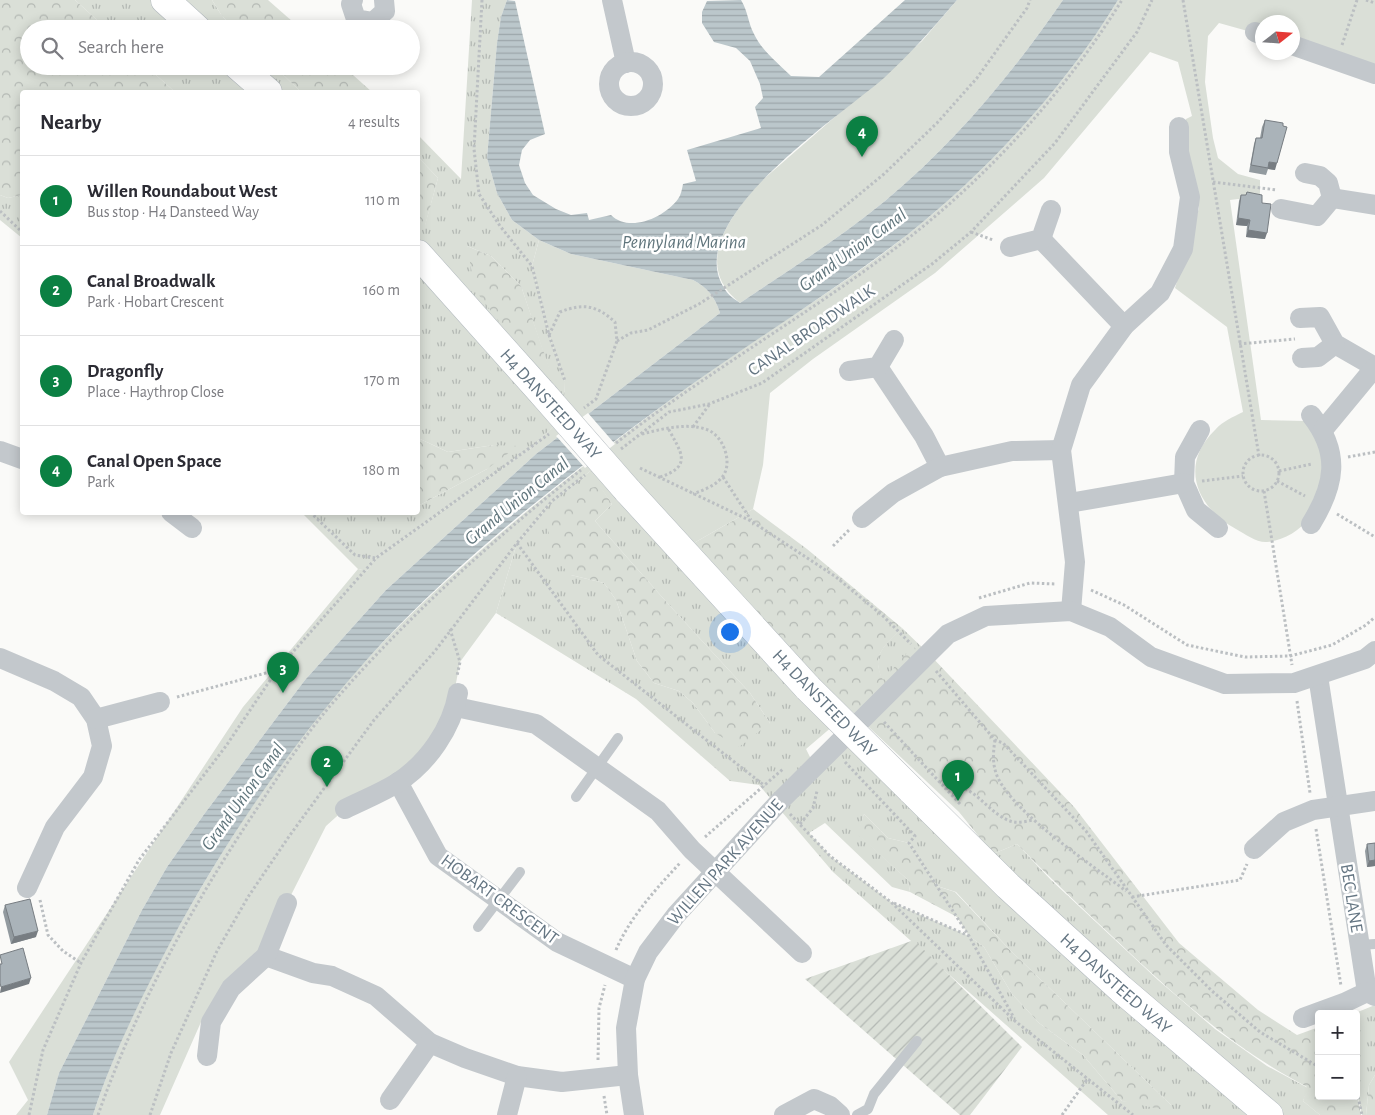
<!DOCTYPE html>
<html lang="en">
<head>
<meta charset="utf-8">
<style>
  :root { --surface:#fff; --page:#f7f7f7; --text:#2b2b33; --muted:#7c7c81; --line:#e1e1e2; --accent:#0b8043 }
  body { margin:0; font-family:"Alegreya Sans",sans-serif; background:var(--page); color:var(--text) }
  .controls { position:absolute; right:15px; bottom:15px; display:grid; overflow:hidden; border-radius:5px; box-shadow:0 2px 12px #0003 }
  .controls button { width:45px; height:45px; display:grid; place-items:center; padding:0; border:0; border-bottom:1px solid var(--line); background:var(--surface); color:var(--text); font:25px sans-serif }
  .compass { position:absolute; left:1255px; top:15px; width:45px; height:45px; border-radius:50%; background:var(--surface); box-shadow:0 2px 12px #0003; rotate:73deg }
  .you { position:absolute; left:729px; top:631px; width:18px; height:18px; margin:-12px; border:4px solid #fff; border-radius:50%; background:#1a73e8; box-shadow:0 0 0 8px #1a73e833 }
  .badge { display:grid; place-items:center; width:32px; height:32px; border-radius:50%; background:var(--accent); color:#fff; font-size:16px; font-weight:700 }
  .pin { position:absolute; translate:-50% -41px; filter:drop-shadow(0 1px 2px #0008) }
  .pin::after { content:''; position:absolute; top:26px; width:18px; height:15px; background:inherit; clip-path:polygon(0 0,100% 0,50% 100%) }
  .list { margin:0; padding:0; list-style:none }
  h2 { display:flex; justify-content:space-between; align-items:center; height:65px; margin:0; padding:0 20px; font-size:21px }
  h2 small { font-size:16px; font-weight:400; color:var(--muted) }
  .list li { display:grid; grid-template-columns:32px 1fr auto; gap:15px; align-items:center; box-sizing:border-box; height:90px; padding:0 20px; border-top:1px solid var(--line) }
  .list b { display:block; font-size:19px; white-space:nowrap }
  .list p { margin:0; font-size:16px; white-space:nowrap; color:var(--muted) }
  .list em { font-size:16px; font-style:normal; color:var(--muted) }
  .icon { flex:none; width:28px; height:28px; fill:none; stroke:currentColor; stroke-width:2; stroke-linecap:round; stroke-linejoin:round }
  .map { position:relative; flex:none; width:1375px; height:1115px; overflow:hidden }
  .search { position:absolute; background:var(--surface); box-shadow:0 2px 12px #0003; left:20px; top:20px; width:400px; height:55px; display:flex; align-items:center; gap:12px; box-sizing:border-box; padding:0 18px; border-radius:28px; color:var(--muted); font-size:19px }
  .panel { position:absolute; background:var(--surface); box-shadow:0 2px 12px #0003; left:20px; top:90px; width:400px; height:425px; border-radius:5px }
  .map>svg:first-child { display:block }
</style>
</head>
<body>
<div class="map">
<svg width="1375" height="1115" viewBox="0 0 1375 1115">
  <defs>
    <pattern id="grass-tufts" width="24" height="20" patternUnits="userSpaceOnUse" patternTransform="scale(1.25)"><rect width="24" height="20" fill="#dadfd7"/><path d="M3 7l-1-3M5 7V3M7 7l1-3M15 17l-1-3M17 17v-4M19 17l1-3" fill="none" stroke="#b4b9b4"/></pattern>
    <pattern id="forest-crowns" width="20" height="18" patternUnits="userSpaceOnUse" patternTransform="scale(1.25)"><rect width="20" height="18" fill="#dadfd7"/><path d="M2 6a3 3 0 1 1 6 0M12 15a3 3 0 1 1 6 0" fill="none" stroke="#b4b9b4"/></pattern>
    <pattern id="garden-furrows" width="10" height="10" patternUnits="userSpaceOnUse" patternTransform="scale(1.25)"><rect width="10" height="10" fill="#dadfd7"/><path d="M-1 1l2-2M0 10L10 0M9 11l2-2" fill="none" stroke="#b4b9b4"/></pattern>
    <pattern id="water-rules" width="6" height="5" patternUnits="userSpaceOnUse" patternTransform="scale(1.25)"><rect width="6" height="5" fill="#bbc7cb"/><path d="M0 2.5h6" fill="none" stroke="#9ca6aa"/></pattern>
  </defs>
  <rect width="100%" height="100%" fill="#fafaf8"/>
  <g fill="url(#grass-tufts)" fill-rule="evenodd">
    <path d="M75,0H212L222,16L235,29H107Z"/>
    <path d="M472,0H507L501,17L497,43L487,158L497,193L512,220L539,240L532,266L549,335L565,381L564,416L531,448L376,558L367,571L358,569L302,513L418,512V506L487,469L494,445L448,452L418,438V219L425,225L438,178L418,157V135L461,179ZM467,246L491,256L521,286L550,372Z"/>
    <path d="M146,66H274L301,92H175Z"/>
    <path d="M0,195L8,198L22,195V238L0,220Z"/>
    <path d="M602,462L840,720L806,749L815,767L852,732L1269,1115H1108L833,872L759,785L730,781L636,699L496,613L517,543L552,501ZM600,487L612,504L595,521L670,606L750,693L770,723L715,733L693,703L679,691L654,683L637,661L616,600L604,583L571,575ZM864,814L888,838L909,843L937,886L956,892L1009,949L1171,1105L1122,1101L1083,1055L1039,1023L1012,994L984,947L969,936L891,902L830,856L809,833L825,823L892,887L910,892L908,880L858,834Z"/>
    <path d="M902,628L930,655L883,681C870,654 885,646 902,628Z"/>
    <path d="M1017,844L1051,880L1158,980L1215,1029L1267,1066L1308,1088L1303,1101L1320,1115H1282L1134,988L993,854Z"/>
    <path d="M1375,1005V1075L1369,1085L1366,1115H1362L1356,1087V1014H1353Z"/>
  </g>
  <g fill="url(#forest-crowns)">
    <path d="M0,0H75L107,29H29V66H146L175,92H22V195L8,198L0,195Z"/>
    <path d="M212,0H268L301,29H235L222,16Z"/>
    <path d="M274,66H343L372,92H301Z"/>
    <path d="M418,157L438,178L425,226L418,219Z"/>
    <path d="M467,246L491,256L521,286L551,373L534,367L475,290Z"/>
    <path d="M418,438L448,452L494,445L518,446L487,469L418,506Z"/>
    <path d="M600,486L612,504L595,521L670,606L750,693L770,723L739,747L715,733L693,703L679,691L654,683L637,661L616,600L604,583L571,575L549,553V517L580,490Z"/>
    <path d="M753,509L807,549L902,628C886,646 870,654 883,680L913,646L924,657L930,655L1075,808L1179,943L1258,1010L1297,1035L1319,1027V1096H1356V1087L1361,1115H1320L1303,1101L1307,1087C1231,1047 1175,996 1113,937C1080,906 1048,876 1017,844L993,854L959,812L823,684L694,543Z"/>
    <path d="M864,814L888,838L909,843L937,886L955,892L1009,949L1171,1105L1169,1111L1122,1101L1083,1055L1039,1023L1012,994L984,947L969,936L957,917L910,892L908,880L857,834Z"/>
    <path d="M1375,1075V1115H1366L1369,1085Z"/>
  </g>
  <g fill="#dadfd7">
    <path d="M957,0H1063C1012,74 955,143 885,201C840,238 789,270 740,303C693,266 728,219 759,183L922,41Z"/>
    <path d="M1118,0H1375V74L1293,47L1292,22H1262V35L1219,23L1208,36L1205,82L1213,138L1218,158L1238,174L1260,180V201L1238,199L1230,200L1261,420L1306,421L1327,460C1323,473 1316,508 1309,518C1300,531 1282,541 1267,542C1257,543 1245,534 1236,529C1196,507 1179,465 1215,430C1223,421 1233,417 1243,412L1227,327L1175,288L1199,208L1186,141V119L1192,116L1178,62L1150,52L1044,178L935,273L813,359L770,393L763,465L753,509L694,543L602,462L552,501L517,543L496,613L460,662L456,683L458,693L422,763L345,809L326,826L287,903L266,956L201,1022L160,1115H93C111,1059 137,1004 165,952C225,840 298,729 388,637C473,551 568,476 666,403C732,354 802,311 870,263C965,195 1057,100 1118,0Z"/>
    <path d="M539,240L571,254L693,280C708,288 715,297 720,313L536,454L386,590L305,680L205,813L167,867L142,910L59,1073L47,1115H16L28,1100L9,1062L243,707L358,569L367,571L376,558L531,448L564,416L565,381L549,335L532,266Z"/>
  </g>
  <path fill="url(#garden-furrows)" d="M914,940L1022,1047L970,1115H960L805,979Z"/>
  <path fill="url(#water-rules)" d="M507,0L515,1L545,134L530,140L522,150L519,165L525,183L533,195L556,209L571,215L587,213L589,220L611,215C629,233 664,218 678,199C681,195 682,189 683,184L696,181L687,150L761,128L755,107L763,98L760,84L750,61L736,48L714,42L702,23V12L707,1L741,0C748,11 748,23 754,34C762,51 778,63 791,76L819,77L905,0H957C934,27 910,54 884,78C841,116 676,222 726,291C729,296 736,300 740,303C789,270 840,238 885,201C955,143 1012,74 1063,0H1118C1066,86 986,173 907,235C829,295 745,345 666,403C566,476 467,553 382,643C298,734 227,836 169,945C140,1000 112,1056 93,1115H47L59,1073L142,910L167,867L205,813L305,680L386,590L536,454L720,313C715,297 708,288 693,280L571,254L539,240L512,220L497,193L487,158L497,43L501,17Z"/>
  <path fill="#fafaf8" d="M588,413L615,444L585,468L556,436Z"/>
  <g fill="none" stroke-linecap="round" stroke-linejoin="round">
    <g stroke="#b3babf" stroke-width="29">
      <g id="secondary">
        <path d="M165,0L197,29"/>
        <path d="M238,66L268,92"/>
        <path d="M418,254L544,395"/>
        <path d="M627,490L808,688"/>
        <path id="s1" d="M911,790L1008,886L1121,989L1269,1115"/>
      </g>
    </g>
    <g stroke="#bbbfc2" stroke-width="3" stroke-dasharray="2.5 2.5" stroke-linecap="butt">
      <path d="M482,0L474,149L479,194L500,226L532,266L549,335L565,381"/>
      <path d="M1183,0L1259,456"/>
      <path d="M1366,0L1375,3"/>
      <path d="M1342,45L1357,0"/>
      <path d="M1213,182L1277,190"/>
      <path d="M0,211L22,232"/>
      <path d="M971,232L993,240"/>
      <path d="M549,335L560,312C584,303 596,305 615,322L617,341L596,399L584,408"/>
      <path d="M617,341L631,333L648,330L699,304L822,225L884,174L937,123L977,78L1027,8L1030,0"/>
      <path d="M1239,344L1295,339"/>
      <path d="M693,427L709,405"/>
      <path d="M642,434C662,429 688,422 708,430C723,436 733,462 723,476C716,486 703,490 693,494"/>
      <path d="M616,443C706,373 806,316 897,247C985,180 1064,94 1122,0"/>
      <path d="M621,449L669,412L709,404L762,383L932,264L971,232L1055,143L1137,32L1152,0"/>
      <circle cx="1261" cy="473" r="18"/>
      <path d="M1348,457L1375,452"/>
      <path d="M640,468L751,521L836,577L883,616L911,644"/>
      <path d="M1279,471L1312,464"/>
      <path d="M660,477C694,466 680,451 668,428"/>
      <path d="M723,477L751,520"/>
      <path d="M1202,481L1243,476"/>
      <path d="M1277,481L1305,496"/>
      <path d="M1264,491L1292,665"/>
      <path d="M310,512L355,555L376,558"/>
      <path d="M1337,514L1375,537"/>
      <path d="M517,543L598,655L765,786"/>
      <path d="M833,546L849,530"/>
      <path d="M1091,590L1124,605L1187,645L1245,657L1290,656L1332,645L1366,625L1375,617"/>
      <path d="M979,598L1030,583L1056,584"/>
      <path d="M450,629L460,662L457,676"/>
      <path d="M936,671L995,740L1003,743L1086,831L1166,945L1212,991L1260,1032L1319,1067"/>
      <path d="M177,697L277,670"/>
      <path d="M1297,701L1310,793"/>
      <path d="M884,722L946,789"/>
      <path d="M995,740C993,753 992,765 998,778C1016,815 1091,864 1126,891"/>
      <path d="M845,762L915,836L909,843L969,936L1014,1018"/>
      <path d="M960,804L946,789C972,777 988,817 1014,822C1019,823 1028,821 1033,820"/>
      <path d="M790,814L830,856L891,902L1015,1021L1133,1115"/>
      <path d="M800,824L813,808L817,791"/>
      <path d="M1316,829L1341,986"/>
      <path d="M705,837L783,769"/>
      <path d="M1132,897L1240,880L1247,864"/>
      <path d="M40,900L48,935L63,951L81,963"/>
      <path d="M894,903L969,936"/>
      <path d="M616,950C630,917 656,889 680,863"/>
      <path d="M598,1060L599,1008L605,985"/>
      <path d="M1356,1087L1362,1115"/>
      <path d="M604,1096L607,1115"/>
      <path d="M29,1115L43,1050L81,963L139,860L226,746L277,670L376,558L549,434"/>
      <path d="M98,1115C136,1007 191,908 254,813C278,777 302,739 330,706C405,619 491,541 581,470"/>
      <path d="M150,1115L171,1053L217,951L248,897L290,835L374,720L435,651L517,543L552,501L585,475"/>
      <path d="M1062,1115L1088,1078"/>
    </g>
    <g stroke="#c3c8cc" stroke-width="10">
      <path d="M576,797L618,738"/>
      <path d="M478,927L520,872"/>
      <path d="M1360,945L1375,944"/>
      <path d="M857,1115L868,1109L874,1094L917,1041"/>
    </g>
    <g stroke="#c3c8cc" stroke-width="20">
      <path d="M353,0L351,4L356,19L373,22L385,11L384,0"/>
      <path d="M612,0L626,63"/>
      <path d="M1255,32L1262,35"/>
      <path d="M1292,45L1375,74"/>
      <circle cx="631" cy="84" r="22"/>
      <path d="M1332,198L1375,205"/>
      <path d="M1281,209L1317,216L1332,198L1328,183L1320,176L1305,173"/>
      <path d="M1041,239L1124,326"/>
      <path d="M1010,247L1041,239L1051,210"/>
      <path d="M1300,318L1320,317L1335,344L1375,367"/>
      <path d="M1302,358L1318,357L1335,344"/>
      <path d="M878,367L924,436L940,467"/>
      <path d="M849,371L878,367L894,340"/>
      <path d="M1311,415C1341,453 1335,485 1311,524"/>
      <path d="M1200,430L1185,457L1184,483L1196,510L1218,528"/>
      <path d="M1323,430L1375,367"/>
      <path d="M0,451L22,459"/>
      <path d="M1069,503L1184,483"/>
      <path d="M171,512L192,528"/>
      <path d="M862,518L893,493L940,467L1012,451L1061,450"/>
      <path d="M1071,611L1075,562L1061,450L1081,385L1124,326L1160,293L1183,249L1190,197L1179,152V127"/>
      <path d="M0,658L54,681L81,697L96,719L102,746L93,777L55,827L27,888"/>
      <path d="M1318,676L1367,992"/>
      <path d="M456,707L536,724L658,811L692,850L802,953"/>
      <path d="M96,719L160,702"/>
      <path d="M398,782L438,856L557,942L635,979"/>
      <path d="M345,809C363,800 381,793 397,783C428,763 452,728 458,693"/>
      <path d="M1254,849L1284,822L1313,810L1375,801"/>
      <path d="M266,956L313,973L332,976L376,996L430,1043L465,1058L517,1076L562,1082L628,1075"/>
      <path d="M1303,1018L1344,1003L1367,992L1375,996"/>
      <path d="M207,1056L211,1022L231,988L266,956L287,903"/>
      <path d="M390,1100L430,1043"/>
      <path d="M507,1115L517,1076"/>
      <path d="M634,1115L628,1075L626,1028L635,979L648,952L676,915L779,802L948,634L986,616L1071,611L1110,627L1151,657L1225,684L1294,683L1365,659L1375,651"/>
      <path d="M784,1115L814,1099L830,1106L840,1115"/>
    </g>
    <use href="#secondary" stroke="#fff" stroke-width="28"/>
    <g stroke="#b3babf" stroke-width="29" stroke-linecap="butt">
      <g id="secondary-bridge">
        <path d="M544,395L627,490"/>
        <path d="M808,688L911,790"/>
      </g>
    </g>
    <use href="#secondary-bridge" stroke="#fff" stroke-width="28"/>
  </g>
  <g fill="#929a9f">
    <path d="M1265,120L1275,170L1268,169L1266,175L1249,172L1254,144L1256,138H1260L1262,127Z"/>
    <path d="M1247,192L1262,203L1265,239L1246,237L1247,226L1236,225L1239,201L1241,195H1246Z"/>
    <path d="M1375,843V866L1367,867L1365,851L1367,844Z"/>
    <path d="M5,905L36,937L11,944L3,912Z"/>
  </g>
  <g fill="#777d82">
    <path d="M1269,162L1277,163L1275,170L1268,169Z"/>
    <path d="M1238,218L1250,220L1247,226L1236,225Z"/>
    <path d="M1248,230L1267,233L1265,239L1246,237Z"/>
    <path d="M1375,860V866L1367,867L1369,861Z"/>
    <path d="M38,931L36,937L11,944L14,937Z"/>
    <path d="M31,978L29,984L0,993L1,987Z"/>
  </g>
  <g fill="#aab3b9" stroke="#777d82">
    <path d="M1265,120L1283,123V126L1287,127L1277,163L1269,162L1268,168L1251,165L1256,138H1262Z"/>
    <path d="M1247,192L1262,195V203L1271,204L1267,233L1248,230L1250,220L1238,218L1241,195H1246Z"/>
    <path d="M1375,843V860L1369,861L1367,844Z"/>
    <path d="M30,899L38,931L14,937L5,905Z"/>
    <path d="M23,948L31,978L1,987L0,983V964H2L0,955Z"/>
  </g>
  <g text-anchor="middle" stroke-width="5" stroke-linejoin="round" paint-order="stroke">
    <g font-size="18" fill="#657683" stroke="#fff">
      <text transform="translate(811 330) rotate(-34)" y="6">CANAL BROADWALK</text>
      <text transform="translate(551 404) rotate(48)" y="6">H4 DANSTEED WAY</text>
      <text transform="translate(825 703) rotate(46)" y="6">H4 DANSTEED WAY</text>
      <text transform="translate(725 862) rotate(-48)" y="6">WILLEN PARK AVENUE</text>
      <text transform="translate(1352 898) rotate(81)" y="6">BEC LANE</text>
      <text transform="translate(500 899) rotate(36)" y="6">HOBART CRESCENT</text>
      <text dy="6" stroke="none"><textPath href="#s1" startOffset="282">H4 DANSTEED WAY</textPath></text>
    </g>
    <g font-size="19" font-style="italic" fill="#60757c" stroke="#fff">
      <text x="684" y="248">Pennyland Marina</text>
      <text transform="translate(852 249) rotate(-36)" y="7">Grand Union Canal</text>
      <text transform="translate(516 500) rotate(-39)" y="7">Grand Union Canal</text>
      <text transform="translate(242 796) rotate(-54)" y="7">Grand Union Canal</text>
    </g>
  </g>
</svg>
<div class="controls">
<button>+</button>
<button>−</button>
</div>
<svg class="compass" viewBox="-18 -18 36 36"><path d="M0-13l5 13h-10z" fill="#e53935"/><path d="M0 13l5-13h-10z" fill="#7c7c81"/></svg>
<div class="you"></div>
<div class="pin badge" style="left:958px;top:801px">1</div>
<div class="pin badge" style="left:327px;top:787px">2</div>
<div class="pin badge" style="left:283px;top:693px">3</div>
<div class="pin badge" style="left:862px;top:157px">4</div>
<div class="search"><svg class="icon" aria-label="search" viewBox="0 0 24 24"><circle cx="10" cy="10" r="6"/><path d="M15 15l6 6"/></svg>Search here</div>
<section class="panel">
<h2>Nearby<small>4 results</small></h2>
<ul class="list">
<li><span class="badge">1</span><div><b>Willen Roundabout West</b><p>Bus stop · H4 Dansteed Way</p></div><em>110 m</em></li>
<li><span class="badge">2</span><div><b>Canal Broadwalk</b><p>Park · Hobart Crescent</p></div><em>160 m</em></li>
<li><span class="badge">3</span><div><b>Dragonfly</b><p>Place · Haythrop Close</p></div><em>170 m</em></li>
<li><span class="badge">4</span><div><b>Canal Open Space</b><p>Park</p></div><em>180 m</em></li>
</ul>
</section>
</div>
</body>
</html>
